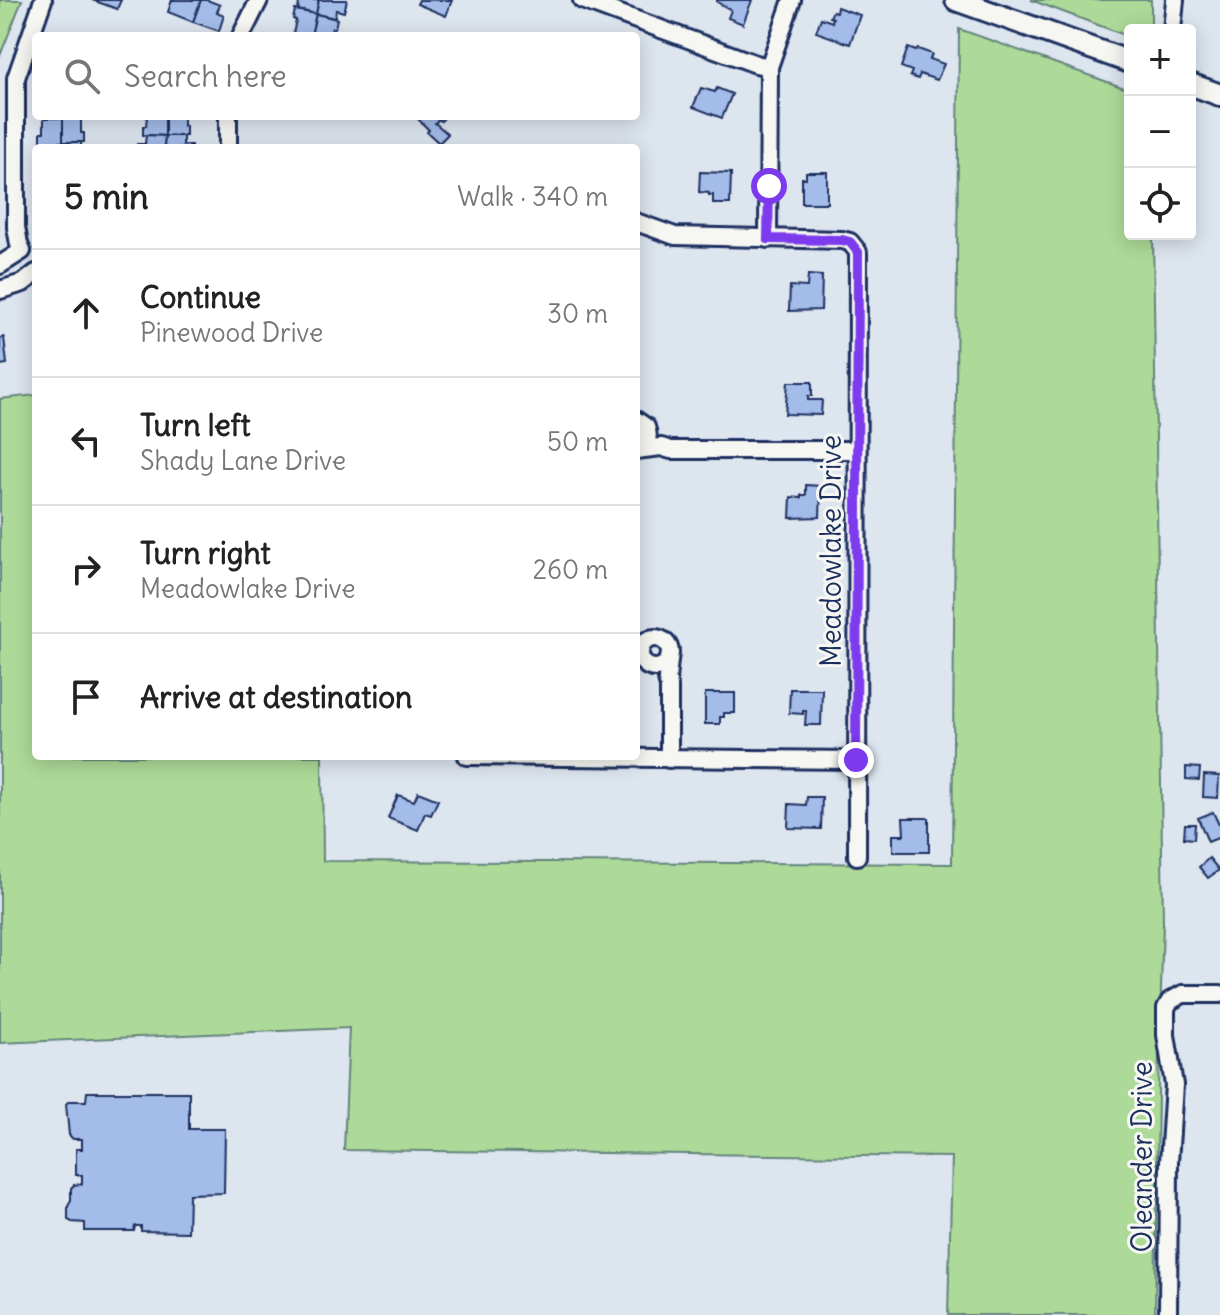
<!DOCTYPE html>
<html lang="en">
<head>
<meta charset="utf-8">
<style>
  :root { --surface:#fff; --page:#f6f6f6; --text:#222; --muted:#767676; --line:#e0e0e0 }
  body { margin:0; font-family:Delius,sans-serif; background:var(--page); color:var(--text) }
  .controls { position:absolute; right:24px; top:24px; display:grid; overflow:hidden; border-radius:8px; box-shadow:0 4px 20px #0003 }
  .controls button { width:72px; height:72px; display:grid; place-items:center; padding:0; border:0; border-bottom:2px solid var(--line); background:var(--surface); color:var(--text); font:40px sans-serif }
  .stop { position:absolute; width:24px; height:24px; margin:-18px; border:6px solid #7c3aed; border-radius:50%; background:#fff }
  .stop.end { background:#7c3aed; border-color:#fff; box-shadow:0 2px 8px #0008 }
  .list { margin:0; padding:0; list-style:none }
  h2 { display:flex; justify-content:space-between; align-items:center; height:104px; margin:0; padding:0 32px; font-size:34px }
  h2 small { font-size:26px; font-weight:400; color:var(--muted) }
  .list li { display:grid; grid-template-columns:52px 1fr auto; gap:24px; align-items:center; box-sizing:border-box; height:128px; padding:0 32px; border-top:2px solid var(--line) }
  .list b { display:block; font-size:30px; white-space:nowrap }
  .list p { margin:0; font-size:26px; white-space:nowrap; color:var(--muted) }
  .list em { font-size:26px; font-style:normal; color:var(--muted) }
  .icon { flex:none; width:44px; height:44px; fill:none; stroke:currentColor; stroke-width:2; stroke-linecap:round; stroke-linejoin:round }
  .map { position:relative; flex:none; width:1220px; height:1315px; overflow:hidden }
  .search { position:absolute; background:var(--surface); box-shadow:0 4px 20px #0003; left:32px; top:32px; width:608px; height:88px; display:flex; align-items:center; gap:20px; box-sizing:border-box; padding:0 28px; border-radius:8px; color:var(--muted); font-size:30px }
  .panel { position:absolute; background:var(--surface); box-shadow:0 4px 20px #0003; left:32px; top:144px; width:608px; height:616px; border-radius:8px }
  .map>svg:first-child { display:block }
</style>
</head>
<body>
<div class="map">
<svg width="1220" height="1315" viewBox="0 0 1220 1315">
  <rect width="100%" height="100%" fill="#dde5ef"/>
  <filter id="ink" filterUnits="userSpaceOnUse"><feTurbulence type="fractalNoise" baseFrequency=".0125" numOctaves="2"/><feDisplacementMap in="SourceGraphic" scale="16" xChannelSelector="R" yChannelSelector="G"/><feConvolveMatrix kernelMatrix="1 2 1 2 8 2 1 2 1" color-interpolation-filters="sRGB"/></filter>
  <g filter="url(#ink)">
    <g fill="#adda98" stroke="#64847b" stroke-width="2">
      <path d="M0,0H22L0,56Z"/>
      <path d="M1031,0H1151V30H1130V37Z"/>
      <path d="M959,29L1130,90V234H1153L1163,922L1158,1090L1155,1315H948L952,1157L344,1150L349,1028L0,1043V399L36,395V756H322L323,861L952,864Z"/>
    </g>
    <g fill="#a3bce9" stroke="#1b2f5e" stroke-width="2">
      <path d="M92,0H121L117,9Z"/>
      <path d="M172,0H201L193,22L168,12Z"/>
      <path d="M201,0H207L220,5L217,12L224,15L219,31L193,22Z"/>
      <path d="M291,0H319L316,14L298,10L299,2Z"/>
      <path d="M319,0H347L344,12L336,10L335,18L316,14Z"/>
      <path d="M419,0H452L446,16L417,4Z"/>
      <path d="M717,0H752L743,24L728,18L731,10L717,2Z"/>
      <path d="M837,7L860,15L850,44L816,32L821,18L832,22L833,18L830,17L833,11L836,12Z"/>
      <path d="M295,10L316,14L311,36L293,34L296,20L293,19Z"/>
      <path d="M316,14L337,19L335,28H332L330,36H311Z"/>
      <path d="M908,48L916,51L918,49L932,54L930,59L944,64L937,80L920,74L918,79L910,76L912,71L901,67Z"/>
      <path d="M701,88L715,92L717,88L732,94L722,118L693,107Z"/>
      <path d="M147,116H165V136L143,135V126H146Z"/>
      <path d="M165,116H183V126H186V136H165Z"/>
      <path d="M415,116H446L441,121L439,119L435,123L448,134L439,143L427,132L429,130Z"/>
      <path d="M44,118H63V142H41V132H44Z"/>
      <path d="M63,118H81V133H84V142H63Z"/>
      <path d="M146,135L165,136L164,148H137V144H145Z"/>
      <path d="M165,136H183V145H191V148H164Z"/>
      <path d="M44,142H63L62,148H44Z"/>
      <path d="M63,142H81V148H62Z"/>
      <path d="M700,172L731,173L730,204H713V195H709V193L699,192Z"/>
      <path d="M806,172H827V203H802V178H806Z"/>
      <path d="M808,275L822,276L821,310L789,311L790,286L807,287Z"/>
      <path d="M4,337L7,364L0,365V338Z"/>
      <path d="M788,382H812V396H808V400H822L821,415L785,414Z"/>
      <path d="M806,485L821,486L820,517L790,518L791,497L801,498V495H806Z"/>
      <path d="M790,689H822L821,725H805L806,711H803V714L789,713Z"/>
      <path d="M705,693H735V713H724V717H720V724H705Z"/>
      <path d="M1186,767L1200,768L1199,780L1186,779Z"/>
      <path d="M1204,775L1219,776L1218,798L1203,797Z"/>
      <path d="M418,792L438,800L431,815L425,813L418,830L388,818L398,795L414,801Z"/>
      <path d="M807,797H822L821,829L788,828L789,804L806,805Z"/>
      <path d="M1213,812L1220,827V837L1208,842L1198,818Z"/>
      <path d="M903,818H929V852H893V835H904Z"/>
      <path d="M1185,824H1195L1194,839L1184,838Z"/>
      <path d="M1209,858L1219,870L1208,878L1199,867Z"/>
      <path d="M87,1092H189V1129H225L224,1193L189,1194L188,1232L141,1231V1226H135L134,1231H85V1223L72,1222L68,1220V1206L71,1201V1188L74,1185L82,1184V1175H76V1149H82V1139H73L69,1135L66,1104L69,1101H86Z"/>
    </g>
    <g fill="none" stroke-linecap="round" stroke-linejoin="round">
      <g stroke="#1b2f5e" stroke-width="22">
        <g id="minor">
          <path d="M582,0L756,64L769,67"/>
          <path d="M1172,30L1175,0"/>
          <path d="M241,36L259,0"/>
          <path d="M228,148V116"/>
          <path d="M636,222L675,236L842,240L850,242L858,252L857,856"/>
          <path d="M768,239L769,67L792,0"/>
          <path d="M0,265L22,251L19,244L16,227V78L43,0"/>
          <path d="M0,290L23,283L36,273"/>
          <path d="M636,420L646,427C650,438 647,447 636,450"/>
          <path d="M636,450L661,447L671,450H857"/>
          <circle cx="655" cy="653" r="15"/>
          <path d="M669,660L667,679L669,687V759"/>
          <path d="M467,756L856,760"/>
          <path d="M1168,1315L1169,1162L1174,1085L1166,1035V1008L1170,1001L1183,994H1220"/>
        </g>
      </g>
      <g stroke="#1b2f5e" stroke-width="26">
        <g id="tertiary">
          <path d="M956,0L1130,62"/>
          <path d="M1190,84L1220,95"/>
        </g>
      </g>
      <use href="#minor" stroke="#f6f6f2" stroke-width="16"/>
      <use href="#tertiary" stroke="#f6f6f2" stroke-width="20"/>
    </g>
  </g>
  <g fill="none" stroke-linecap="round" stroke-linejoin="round" filter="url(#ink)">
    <path stroke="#7c3aed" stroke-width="10" d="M769,186L768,239L842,240L850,242L858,252L856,760"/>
  </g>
  <g text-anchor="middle" stroke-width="6" stroke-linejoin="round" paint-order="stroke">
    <g font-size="28" fill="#1b2f5e" stroke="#f6f6f2">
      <text transform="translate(831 551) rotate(-90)" y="10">Meadowlake Drive</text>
      <text transform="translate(1142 1157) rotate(-90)" y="10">Oleander Drive</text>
    </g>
  </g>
</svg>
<div class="controls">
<button>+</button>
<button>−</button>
<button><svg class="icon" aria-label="locate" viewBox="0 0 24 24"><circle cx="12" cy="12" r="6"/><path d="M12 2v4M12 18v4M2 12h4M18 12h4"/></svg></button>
</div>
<div class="stop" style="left:769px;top:186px"></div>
<div class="stop end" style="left:856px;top:760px"></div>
<div class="search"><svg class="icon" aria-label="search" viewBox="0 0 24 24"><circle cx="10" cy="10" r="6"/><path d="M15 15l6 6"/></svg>Search here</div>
<section class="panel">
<h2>5 min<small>Walk · 340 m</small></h2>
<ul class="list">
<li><svg class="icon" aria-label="ahead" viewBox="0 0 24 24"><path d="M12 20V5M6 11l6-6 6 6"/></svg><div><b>Continue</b><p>Pinewood Drive</p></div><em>30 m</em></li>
<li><svg class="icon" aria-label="left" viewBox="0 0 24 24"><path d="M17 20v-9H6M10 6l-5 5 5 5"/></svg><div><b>Turn left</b><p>Shady Lane Drive</p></div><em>50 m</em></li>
<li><svg class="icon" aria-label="right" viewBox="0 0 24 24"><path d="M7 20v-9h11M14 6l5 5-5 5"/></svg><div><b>Turn right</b><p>Meadowlake Drive</p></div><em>260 m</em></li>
<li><svg class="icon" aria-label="arrive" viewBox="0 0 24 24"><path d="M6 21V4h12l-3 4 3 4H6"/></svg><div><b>Arrive at destination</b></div></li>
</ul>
</section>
</div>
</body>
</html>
